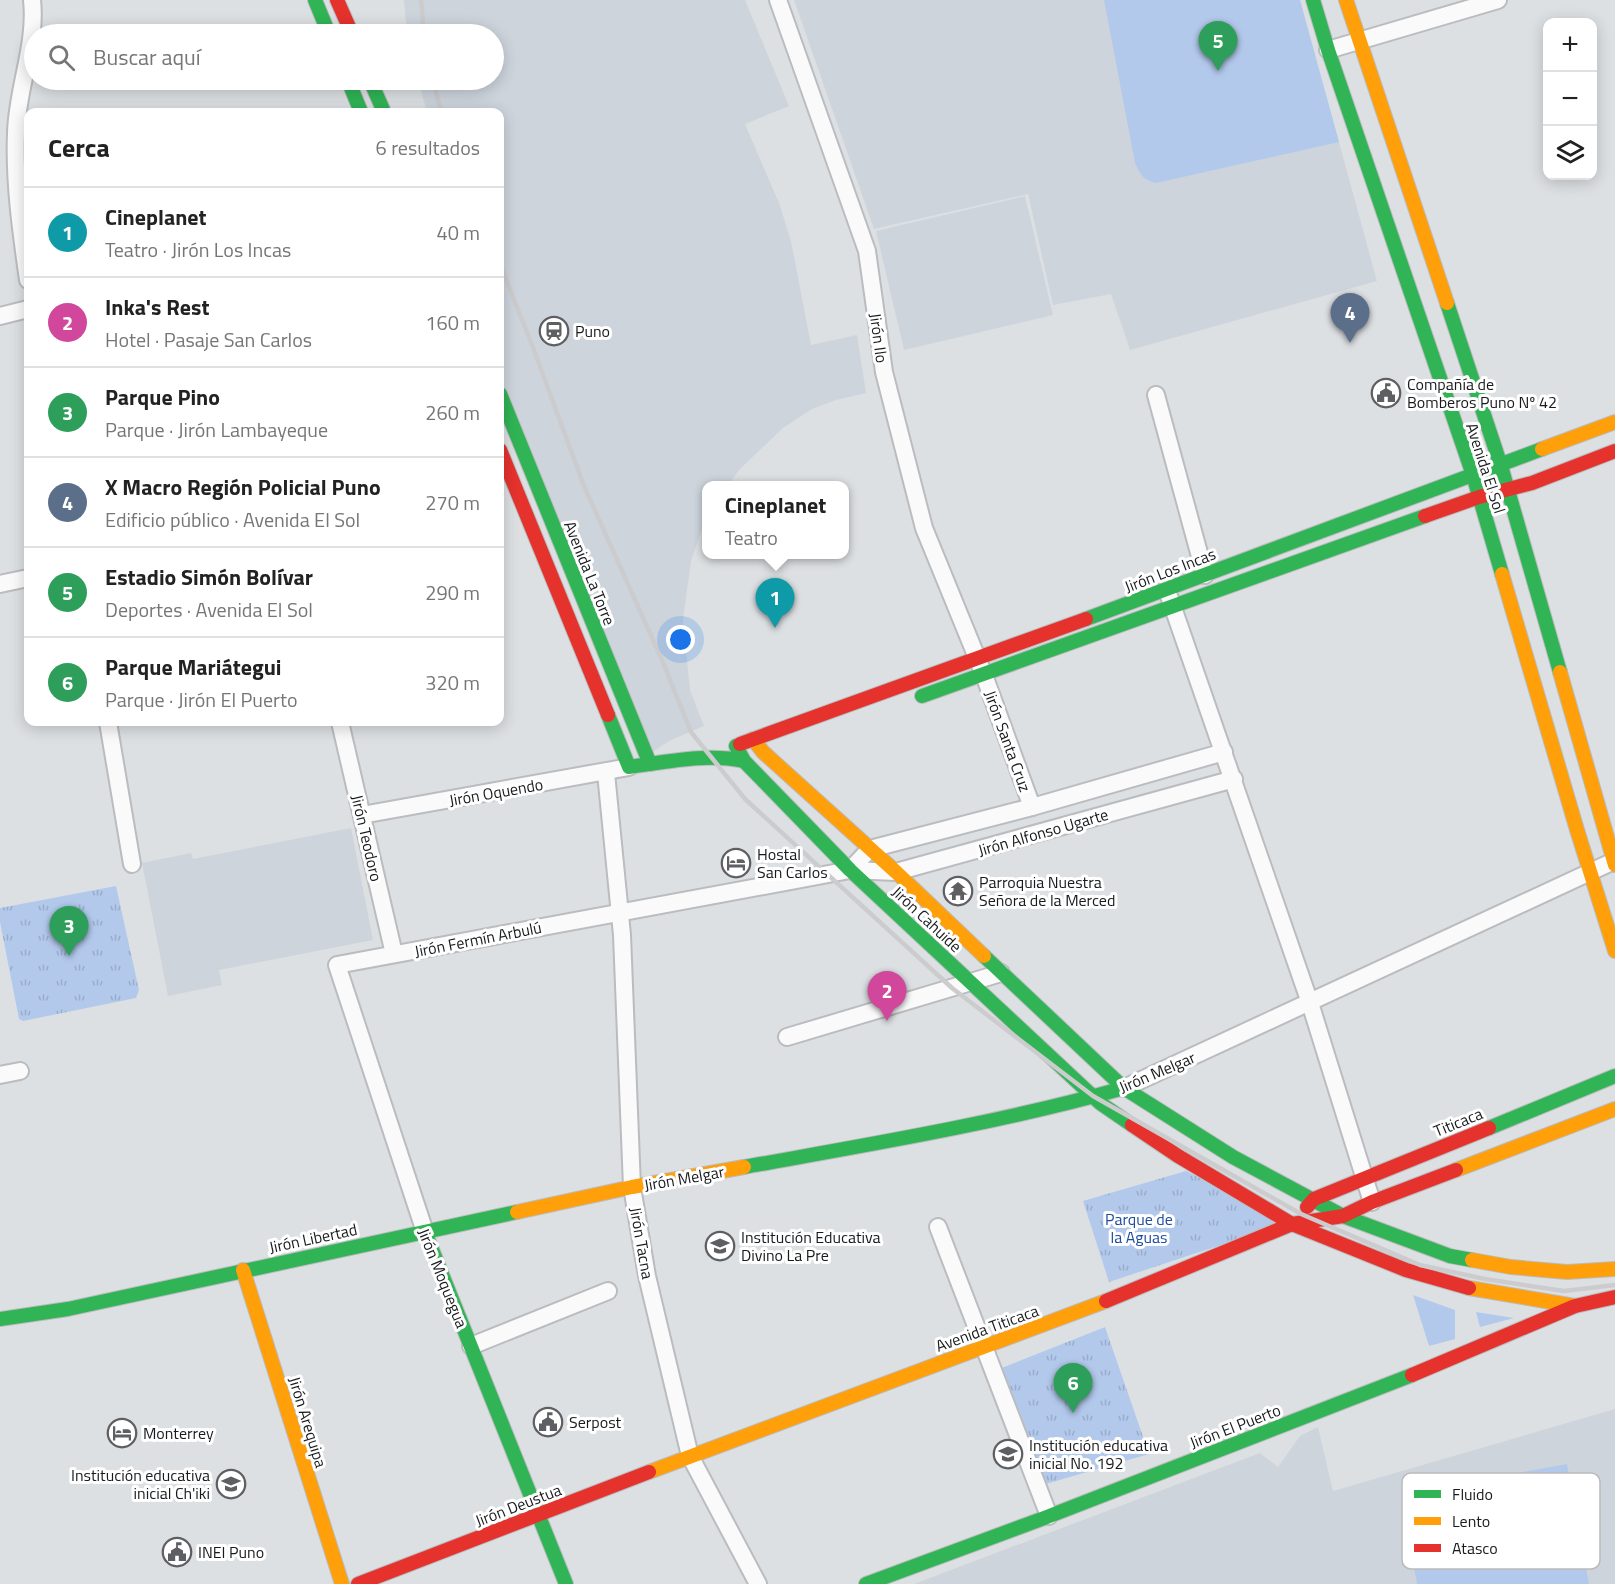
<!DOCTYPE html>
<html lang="es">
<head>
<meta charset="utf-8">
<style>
  :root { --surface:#fff; --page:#f6f6f6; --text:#222; --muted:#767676; --line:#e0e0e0; --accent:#5d5f62 }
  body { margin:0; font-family:"Titillium Web",sans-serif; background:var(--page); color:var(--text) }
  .controls { position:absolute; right:18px; top:18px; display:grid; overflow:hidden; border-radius:12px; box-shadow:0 3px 15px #0003 }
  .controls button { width:54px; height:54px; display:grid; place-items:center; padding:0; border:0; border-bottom:2px solid var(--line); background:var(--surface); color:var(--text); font:30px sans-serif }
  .you { position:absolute; left:681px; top:640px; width:21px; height:21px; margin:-15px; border:4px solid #fff; border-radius:50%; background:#1a73e8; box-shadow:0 0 0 9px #1a73e833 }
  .badge { display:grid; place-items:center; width:39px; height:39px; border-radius:50%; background:var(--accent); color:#fff; font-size:20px; font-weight:700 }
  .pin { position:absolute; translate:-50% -50px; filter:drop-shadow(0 2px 3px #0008) }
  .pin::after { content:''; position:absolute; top:32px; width:21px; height:18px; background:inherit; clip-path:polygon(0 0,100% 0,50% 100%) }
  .popup { position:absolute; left:702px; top:481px; width:147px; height:78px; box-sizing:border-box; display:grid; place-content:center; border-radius:12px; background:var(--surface); filter:drop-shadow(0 2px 4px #0005); font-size:20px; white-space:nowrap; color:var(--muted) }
  .popup b { font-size:22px; color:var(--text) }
  .popup::after { content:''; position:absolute; left:50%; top:100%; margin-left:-12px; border:12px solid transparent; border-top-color:var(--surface) }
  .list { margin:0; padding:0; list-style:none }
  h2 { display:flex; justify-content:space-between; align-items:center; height:78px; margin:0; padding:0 24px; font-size:26px }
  h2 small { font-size:20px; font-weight:400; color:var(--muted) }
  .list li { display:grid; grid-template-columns:39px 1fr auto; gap:18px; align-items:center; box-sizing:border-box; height:90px; padding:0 24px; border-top:2px solid var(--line) }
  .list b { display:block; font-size:22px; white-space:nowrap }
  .list p { margin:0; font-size:20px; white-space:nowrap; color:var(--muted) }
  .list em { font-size:20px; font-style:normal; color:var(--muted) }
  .icon { flex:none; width:33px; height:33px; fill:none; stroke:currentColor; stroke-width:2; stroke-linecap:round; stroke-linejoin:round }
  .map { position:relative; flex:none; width:1615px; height:1584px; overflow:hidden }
  .search { position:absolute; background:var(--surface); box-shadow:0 3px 15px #0003; left:24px; top:24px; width:480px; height:66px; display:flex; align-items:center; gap:15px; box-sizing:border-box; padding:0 21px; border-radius:33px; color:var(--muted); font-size:22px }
  .panel { position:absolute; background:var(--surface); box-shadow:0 3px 15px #0003; left:24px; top:108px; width:480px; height:618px; border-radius:12px }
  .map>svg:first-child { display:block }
</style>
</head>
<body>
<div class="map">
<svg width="1615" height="1584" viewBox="0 0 1615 1584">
  <defs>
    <pattern id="park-tufts" width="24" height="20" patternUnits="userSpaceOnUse" patternTransform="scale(1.5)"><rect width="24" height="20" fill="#b3c9ec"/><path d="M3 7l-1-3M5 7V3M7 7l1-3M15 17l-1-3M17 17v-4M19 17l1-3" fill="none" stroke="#99acca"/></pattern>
  </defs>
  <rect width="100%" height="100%" fill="#dde0e3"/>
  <g fill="#cdd4dc">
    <path d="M404,0H745L789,106L745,124L779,203L791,241L811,345L857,335L866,393L836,400L812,409L783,428L740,469L728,485L706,486V517L691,561L683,620L690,690L704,726L669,741L651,753L546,500L500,381V112H427L418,80H494V34H407Z"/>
    <path d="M794,0H1300L1377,281L1130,350L1111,294L1053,305L1028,194L874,229Z"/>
    <path d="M1025,196L1053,315L904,350L876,231Z"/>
    <path d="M351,828L373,940L219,970L222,985L168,996L142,863L191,853L193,859Z"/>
    <path d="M1615,1409V1584H914L1260,1453L1278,1467L1300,1436L1318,1427L1333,1491Z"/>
  </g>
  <g fill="#b3c9ec">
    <path d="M1104,0H1300L1339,142L1156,183C1144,181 1140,174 1135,163Z"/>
    <path d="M1413,1295L1455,1310V1339L1429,1346Z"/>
    <path d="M1476,1312L1514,1318L1480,1327Z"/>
    <path d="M1567,1464L1589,1584H1417L1401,1494Z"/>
  </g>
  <g fill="url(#park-tufts)">
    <path d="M116,886L139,990L136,998L23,1021L19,1019L0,922V908Z"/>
    <path d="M1186,1171L1287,1223L1109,1282L1083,1201Z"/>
    <path d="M1105,1327L1149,1454L1039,1486L994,1371Z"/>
  </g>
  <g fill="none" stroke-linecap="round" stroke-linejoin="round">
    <g stroke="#babcbf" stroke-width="20">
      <g id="street">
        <path d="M778,0L867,251L884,372L924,528L984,675L1032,807"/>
        <path d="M1328,50L1498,0"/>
        <path d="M28,280C21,231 14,181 16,133C17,88 37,45 32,0"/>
        <path d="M0,316L28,309"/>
        <path d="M1156,395L1205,575"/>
        <path d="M0,584L28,578"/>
        <path d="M1169,596L1310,1003L1372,1202"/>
        <path d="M108,722L132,864"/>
        <path d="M340,722L394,954"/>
        <path d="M606,773L622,935L632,1187L647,1276L690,1456L758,1584"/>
        <path d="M362,815L629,767"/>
        <path d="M850,870L870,849L1032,807L1224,752"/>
        <path d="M787,1037L1001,973"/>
        <path d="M0,1075L20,1071"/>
        <path d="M1124,1088L1614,861"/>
        <path d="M938,1227L1049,1516"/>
        <path d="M425,1232L337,965L850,870L896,872L1234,779"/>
        <path d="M471,1346L608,1291"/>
      </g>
    </g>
    <g stroke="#babcbf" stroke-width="16">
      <g id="fast">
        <path d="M315,0L329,34"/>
        <path d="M1313,0L1328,50L1473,475L1502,574"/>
        <path d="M348,80L361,112"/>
        <path d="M370,80L384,112"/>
        <path d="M1447,303L1501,466L1560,672"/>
        <path d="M500,394L650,764"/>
        <path d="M1086,619L1542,449"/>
        <path d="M922,696L1425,516"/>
        <path d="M608,715L629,767C667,762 706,753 744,761"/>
        <path d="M736,746L744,761L850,870L1100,1103L1132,1125"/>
        <path d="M984,956L1124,1088L1233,1157L1343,1216L1450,1256L1472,1260"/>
        <path d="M1489,1128L1615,1076"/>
        <path d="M744,1167C872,1144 999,1123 1124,1088"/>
        <path d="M425,1232L566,1584"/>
        <path d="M0,1319L68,1309L517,1212"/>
        <path d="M866,1584L1039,1520L1412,1375"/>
      </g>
    </g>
    <g stroke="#babcbf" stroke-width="16">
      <g id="slow">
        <path d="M1346,0L1447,303"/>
        <path d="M1542,449L1615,422"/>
        <path d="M1502,574L1577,830L1615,951"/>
        <path d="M1560,672L1615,865"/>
        <path d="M753,739L763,752L896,872L984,956"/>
        <path d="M1456,1170L1615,1109"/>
        <path d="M517,1212L632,1187L744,1167"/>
        <path d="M1472,1260L1511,1267L1567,1272L1615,1269"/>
        <path d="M243,1270L342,1584"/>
        <path d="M1469,1288L1575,1306"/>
        <path d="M649,1472L1106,1301"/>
      </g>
    </g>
    <g stroke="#babcbf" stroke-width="16">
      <g id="jam">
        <path d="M337,0L352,34"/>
        <path d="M500,450L608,715"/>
        <path d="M1425,516L1479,497L1532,483L1615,451"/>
        <path d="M740,744L1086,619"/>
        <path d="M1132,1125L1178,1156L1292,1224L1406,1270L1469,1288"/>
        <path d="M1307,1207L1314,1199L1489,1128"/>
        <path d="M1106,1301L1292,1224L1343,1216L1372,1202L1456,1170"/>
        <path d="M1412,1375L1575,1306L1615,1297"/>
        <path d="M358,1584L649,1472"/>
      </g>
    </g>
    <use href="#street" stroke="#fafafb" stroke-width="16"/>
    <use href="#fast" stroke="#30b455" stroke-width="14"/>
    <use href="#slow" stroke="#ff9f0a" stroke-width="14"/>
    <use href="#jam" stroke="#e5322d" stroke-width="14"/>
    <g stroke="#ccccce" stroke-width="4.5">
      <path d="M421,0L424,34"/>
      <path d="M433,80L441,112"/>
      <path d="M500,264L532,345L584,486L662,660L691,732L745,799L952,988L1093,1096L1301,1214L1420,1265L1485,1279L1564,1291L1615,1285"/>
    </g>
  </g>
  <defs>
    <g id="station-ring" transform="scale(1.5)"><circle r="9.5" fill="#fff" stroke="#5d5f62" stroke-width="1.5"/><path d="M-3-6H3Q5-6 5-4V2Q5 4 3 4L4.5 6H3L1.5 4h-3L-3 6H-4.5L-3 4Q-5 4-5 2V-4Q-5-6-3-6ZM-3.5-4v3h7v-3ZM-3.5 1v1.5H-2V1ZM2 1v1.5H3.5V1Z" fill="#5d5f62"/></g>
    <g id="civic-ring" transform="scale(1.5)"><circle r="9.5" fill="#fff" stroke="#5d5f62" stroke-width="1.5"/><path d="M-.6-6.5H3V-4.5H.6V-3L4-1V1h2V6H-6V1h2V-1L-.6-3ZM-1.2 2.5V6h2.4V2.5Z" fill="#5d5f62"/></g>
    <g id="hotel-ring" transform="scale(1.5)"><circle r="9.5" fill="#fff" stroke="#5d5f62" stroke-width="1.5"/><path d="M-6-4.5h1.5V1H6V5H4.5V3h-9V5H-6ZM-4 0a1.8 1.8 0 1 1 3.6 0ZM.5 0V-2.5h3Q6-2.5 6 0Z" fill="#5d5f62"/></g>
    <g id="temple-ring" transform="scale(1.5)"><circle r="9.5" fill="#fff" stroke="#5d5f62" stroke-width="1.5"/><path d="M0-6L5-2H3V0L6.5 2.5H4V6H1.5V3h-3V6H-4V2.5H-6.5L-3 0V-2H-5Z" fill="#5d5f62"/></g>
    <g id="school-ring" transform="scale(1.5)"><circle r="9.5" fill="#fff" stroke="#5d5f62" stroke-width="1.5"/><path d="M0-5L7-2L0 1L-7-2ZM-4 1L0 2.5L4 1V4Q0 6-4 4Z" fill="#5d5f62"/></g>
  </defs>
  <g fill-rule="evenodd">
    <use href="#station-ring" x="554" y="331"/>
    <use href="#civic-ring" x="1386" y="393"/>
    <use href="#hotel-ring" x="736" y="863"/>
    <use href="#temple-ring" x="958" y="891"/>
    <use href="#school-ring" x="720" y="1246"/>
    <use href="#civic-ring" x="548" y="1422"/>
    <use href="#hotel-ring" x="122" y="1433"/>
    <use href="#school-ring" x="1008" y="1454"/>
    <use href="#school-ring" x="231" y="1484"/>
    <use href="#civic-ring" x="177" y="1552"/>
  </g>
  <g text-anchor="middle" stroke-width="6" stroke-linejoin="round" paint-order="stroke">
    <g font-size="16" fill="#181a1c" stroke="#fff" text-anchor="start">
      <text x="575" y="337">Puno</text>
      <text x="1407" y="390">Compañía de<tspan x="1407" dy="18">Bomberos Puno Nº 42</tspan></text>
      <text x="757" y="860">Hostal<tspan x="757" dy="18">San Carlos</tspan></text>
      <text x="979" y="888">Parroquia Nuestra<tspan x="979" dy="18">Señora de la Merced</tspan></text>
      <text x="741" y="1243">Institución Educativa<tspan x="741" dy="18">Divino La Pre</tspan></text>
      <text x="569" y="1428">Serpost</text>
      <text x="143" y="1439">Monterrey</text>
      <text x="1029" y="1451">Institución educativa<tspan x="1029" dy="18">inicial No. 192</tspan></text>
      <text x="210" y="1481" text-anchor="end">Institución educativa<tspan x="210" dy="18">inicial Ch'iki</tspan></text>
      <text x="198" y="1558">INEI Puno</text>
    </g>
    <g font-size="16" fill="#181a1c" stroke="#fff">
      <text transform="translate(879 338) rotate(82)" y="6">Jirón Ilo</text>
      <text transform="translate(1486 468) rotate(72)" y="6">Avenida El Sol</text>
      <text transform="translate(1170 570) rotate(-21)" y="6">Jirón Los Incas</text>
      <text transform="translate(590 573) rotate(68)" y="6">Avenida La Torre</text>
      <text transform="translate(1008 741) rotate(70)" y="6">Jirón Santa Cruz</text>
      <text transform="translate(496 792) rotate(-10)" y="6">Jirón Oquendo</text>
      <text transform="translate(1043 832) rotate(-16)" y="6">Jirón Alfonso Ugarte</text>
      <text transform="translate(367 838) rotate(77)" y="6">Jirón Teodoro</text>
      <text transform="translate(927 919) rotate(43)" y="6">Jirón Cahuide</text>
      <text transform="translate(478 939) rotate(-11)" y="6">Jirón Fermín Arbulú</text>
      <text transform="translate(1157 1072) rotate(-23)" y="6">Jirón Melgar</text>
      <text transform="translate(1458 1122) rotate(-22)" y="6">Titicaca</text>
      <text transform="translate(684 1178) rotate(-10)" y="6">Jirón Melgar</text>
      <text transform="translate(313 1238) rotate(-12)" y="6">Jirón Libertad</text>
      <text transform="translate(642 1243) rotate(80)" y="6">Jirón Tacna</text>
      <text transform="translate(443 1278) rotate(68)" y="6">Jirón Moquegua</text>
      <text transform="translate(987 1328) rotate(-20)" y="6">Avenida Titicaca</text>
      <text transform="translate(308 1422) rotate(73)" y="6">Jirón Arequipa</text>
      <text transform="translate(1235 1426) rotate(-21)" y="6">Jirón El Puerto</text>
      <text transform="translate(518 1505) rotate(-21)" y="6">Jirón Deustua</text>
    </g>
    <g font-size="16" fill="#204e9e" stroke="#fff">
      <text x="1139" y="1225">Parque de<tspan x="1139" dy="18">la Aguas</tspan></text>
    </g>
  </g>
  <rect x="1402" y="1473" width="198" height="96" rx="9" fill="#fff" stroke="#bababb" stroke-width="1.5"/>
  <rect x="1414" y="1490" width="27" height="8" fill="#30b455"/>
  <rect x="1414" y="1517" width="27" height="8" fill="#ff9f0a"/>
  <rect x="1414" y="1544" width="27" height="8" fill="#e5322d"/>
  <g font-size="16" fill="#181a1c">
    <text x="1452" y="1500">Fluido</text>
    <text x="1452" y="1527">Lento</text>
    <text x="1452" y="1554">Atasco</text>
  </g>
</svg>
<div class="controls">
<button>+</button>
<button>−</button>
<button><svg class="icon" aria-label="layers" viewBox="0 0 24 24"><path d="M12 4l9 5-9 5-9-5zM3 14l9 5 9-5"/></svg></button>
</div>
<div class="you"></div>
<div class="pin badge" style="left:775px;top:628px;background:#0f9aa8">1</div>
<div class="popup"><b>Cineplanet</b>Teatro</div>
<div class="pin badge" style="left:887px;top:1021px;background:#d1479c">2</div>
<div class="pin badge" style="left:69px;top:956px;background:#2e9e5b">3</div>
<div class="pin badge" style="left:1350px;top:343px;background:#5c6f8a">4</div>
<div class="pin badge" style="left:1218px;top:71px;background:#2e9e5b">5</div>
<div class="pin badge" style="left:1073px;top:1413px;background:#2e9e5b">6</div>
<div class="search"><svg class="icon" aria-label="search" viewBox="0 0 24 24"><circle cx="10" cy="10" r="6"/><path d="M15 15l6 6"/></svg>Buscar aquí</div>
<section class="panel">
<h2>Cerca<small>6 resultados</small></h2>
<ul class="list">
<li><span class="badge" style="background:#0f9aa8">1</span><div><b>Cineplanet</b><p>Teatro · Jirón Los Incas</p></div><em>40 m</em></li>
<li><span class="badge" style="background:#d1479c">2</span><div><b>Inka's Rest</b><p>Hotel · Pasaje San Carlos</p></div><em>160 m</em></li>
<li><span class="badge" style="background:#2e9e5b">3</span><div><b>Parque Pino</b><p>Parque · Jirón Lambayeque</p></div><em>260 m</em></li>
<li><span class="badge" style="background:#5c6f8a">4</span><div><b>X Macro Región Policial Puno</b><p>Edificio público · Avenida El Sol</p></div><em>270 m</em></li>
<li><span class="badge" style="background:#2e9e5b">5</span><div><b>Estadio Simón Bolívar</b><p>Deportes · Avenida El Sol</p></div><em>290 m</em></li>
<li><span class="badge" style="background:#2e9e5b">6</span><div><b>Parque Mariátegui</b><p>Parque · Jirón El Puerto</p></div><em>320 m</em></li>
</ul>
</section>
</div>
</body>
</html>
